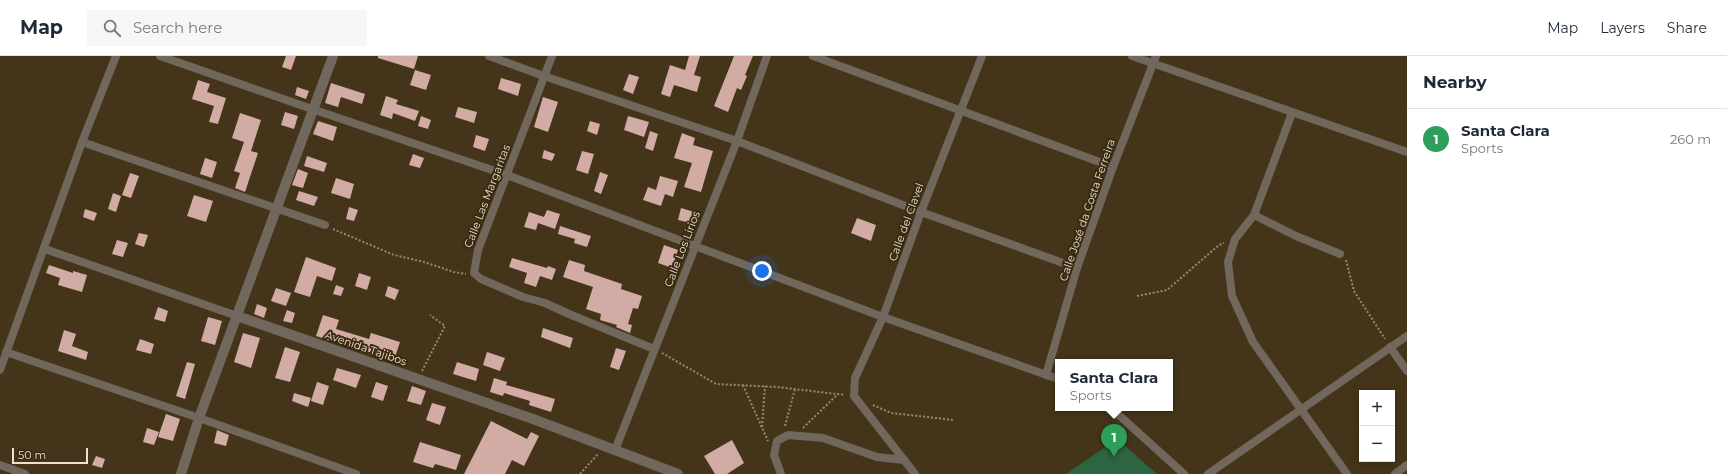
<!DOCTYPE html>
<html lang="en">
<head>
<meta charset="utf-8">
<style>
  :root { --surface:#fff; --page:#f6f6f7; --text:#1f2937; --muted:#747a83; --line:#e0e1e3; --accent:#686c3b }
  body { margin:0; font-family:Montserrat,sans-serif; background:var(--page); color:var(--text) }
  .controls { position:absolute; right:12px; bottom:12px; display:grid; overflow:hidden; border-radius:0px; box-shadow:0 2px 10px #0003 }
  .controls button { width:36px; height:36px; display:grid; place-items:center; padding:0; border:0; border-bottom:1px solid var(--line); background:var(--surface); color:var(--text); font:20px sans-serif }
  .scale { position:absolute; left:12px; bottom:10px; width:76px; box-sizing:border-box; padding-left:4px; border:2px solid #eae1d1; border-top:0; font-size:11px; line-height:14px; white-space:nowrap; color:#eae1d1; -webkit-text-stroke:3px #392a10; paint-order:stroke }
  .you { position:absolute; left:762px; top:215px; width:14px; height:14px; margin:-10px; border:3px solid #fff; border-radius:50%; background:#1a73e8; box-shadow:0 0 0 6px #1a73e833 }
  .badge { display:grid; place-items:center; width:26px; height:26px; border-radius:50%; background:var(--accent); color:#fff; font-size:13px; font-weight:700 }
  .pin { position:absolute; translate:-50% -33px; filter:drop-shadow(0 1px 2px #0008) }
  .pin::after { content:''; position:absolute; top:21px; width:14px; height:12px; background:inherit; clip-path:polygon(0 0,100% 0,50% 100%) }
  .popup { position:absolute; left:1055px; top:303px; width:118px; height:52px; box-sizing:border-box; display:grid; place-content:center; border-radius:0px; background:var(--surface); filter:drop-shadow(0 1px 3px #0005); font-size:13px; white-space:nowrap; color:var(--muted) }
  .popup b { font-size:15px; color:var(--text) }
  .popup::after { content:''; position:absolute; left:50%; top:100%; margin-left:-8px; border:8px solid transparent; border-top-color:var(--surface) }
  .list { margin:0; padding:0; list-style:none }
  h2 { display:flex; justify-content:space-between; align-items:center; height:52px; margin:0; padding:0 16px; font-size:17px }
  h2 small { font-size:13px; font-weight:400; color:var(--muted) }
  .list li { display:grid; grid-template-columns:26px 1fr auto; gap:12px; align-items:center; box-sizing:border-box; height:60px; padding:0 16px; border-top:1px solid var(--line) }
  .list b { display:block; font-size:15px; white-space:nowrap }
  .list p { margin:0; font-size:13px; white-space:nowrap; color:var(--muted) }
  .list em { font-size:13px; font-style:normal; color:var(--muted) }
  .icon { flex:none; width:22px; height:22px; fill:none; stroke:currentColor; stroke-width:2; stroke-linecap:round; stroke-linejoin:round }
  .map { position:relative; flex:none; width:1407px; height:418px; overflow:hidden }
  header { display:flex; align-items:center; gap:24px; box-sizing:border-box; height:56px; padding:0 20px; background:var(--surface); border-bottom:1px solid var(--line) }
  header strong { font-size:19px }
  nav { display:flex; gap:22px; margin-inline-start:auto; font-size:14px }
  .search { width:280px; height:36px; background:var(--page); display:flex; align-items:center; gap:10px; box-sizing:border-box; padding:0 14px; border-radius:0px; color:var(--muted); font-size:15px }
  main { display:flex }
  aside { flex:1; background:var(--surface) }
  .map>svg:first-child { display:block }
</style>
</head>
<body>
<header>
<strong>Map</strong>
<div class="search"><svg class="icon" aria-label="search" viewBox="0 0 24 24"><circle cx="10" cy="10" r="6"/><path d="M15 15l6 6"/></svg>Search here</div>
<nav><a>Map</a><a>Layers</a><a>Share</a></nav>
</header>
<main>
<div class="map">
<svg width="1407" height="418" viewBox="0 0 1407 418">
  <rect width="100%" height="100%" fill="#44351a"/>
  <path fill="#2d6441" d="M1117,383L1157,418H1066Z"/>
  <g fill="#d2aba5">
    <path d="M286,0H296L291,14L282,11Z"/>
    <path d="M378,0H418L414,13L378,2Z"/>
    <path d="M689,0H700L694,19L701,21L697,36L674,29L670,41L661,38L670,9L685,14Z"/>
    <path d="M734,0H753L745,19L747,20L741,34L737,32L728,56L714,50Z"/>
    <path d="M415,14L431,19L426,34L410,29Z"/>
    <path d="M629,18L639,21L633,38L623,34Z"/>
    <path d="M501,22L521,28L518,40L498,33Z"/>
    <path d="M198,24L210,28L207,36L226,42L218,68L209,66L214,50L192,43Z"/>
    <path d="M331,27L365,38L362,48L341,41L338,51L325,47Z"/>
    <path d="M297,31L309,35L306,43L295,39Z"/>
    <path d="M386,40L398,44L396,48L419,55L415,65L393,57L392,63L380,59Z"/>
    <path d="M543,41L558,46L548,76L534,71Z"/>
    <path d="M458,51L477,56L474,67L455,61Z"/>
    <path d="M285,56L298,60L294,73L281,69Z"/>
    <path d="M240,57L261,64L251,95L258,97L245,136L235,132L240,117L234,115L244,86L232,82Z"/>
    <path d="M421,60L431,64L428,73L418,70Z"/>
    <path d="M628,60L649,66L644,81L624,74Z"/>
    <path d="M318,65L337,71L333,85L313,78Z"/>
    <path d="M590,65L600,68L597,79L587,75Z"/>
    <path d="M650,75L658,78L653,95L645,92Z"/>
    <path d="M682,77L695,82L693,89L713,95L701,136L684,131L692,107L674,102Z"/>
    <path d="M476,79L489,83L485,95L473,91Z"/>
    <path d="M544,94L555,98L552,105L542,102Z"/>
    <path d="M582,95L594,98L588,118L576,114Z"/>
    <path d="M413,98L424,102L420,112L409,109Z"/>
    <path d="M307,100L327,107L324,116L304,110Z"/>
    <path d="M205,102L217,106L212,122L200,118Z"/>
    <path d="M298,113L308,117L303,132L292,129Z"/>
    <path d="M600,116L608,119L601,138L594,135Z"/>
    <path d="M130,117L139,120L131,142L122,139Z"/>
    <path d="M660,120L678,125L673,141L665,138L661,150L643,144L648,131L656,134Z"/>
    <path d="M336,122L354,128L350,143L331,137Z"/>
    <path d="M299,135L318,141L314,150L296,144Z"/>
    <path d="M113,137L121,140L116,156L108,153Z"/>
    <path d="M194,139L213,145L206,166L187,160Z"/>
    <path d="M349,151L358,154L354,165L346,163Z"/>
    <path d="M681,152L694,156L690,167L678,164Z"/>
    <path d="M85,153L97,157L94,165L83,161Z"/>
    <path d="M547,154L560,158L555,173L538,167L536,174L524,171L529,156L544,161Z"/>
    <path d="M857,162L876,169L871,185L851,177Z"/>
    <path d="M560,170L591,180L587,191L574,187L575,183L558,178Z"/>
    <path d="M139,177L148,179L144,191L135,188Z"/>
    <path d="M117,184L128,187L123,201L112,198Z"/>
    <path d="M664,189L678,194L672,212L658,207Z"/>
    <path d="M306,201L336,212L332,225L317,220L310,241L294,236Z"/>
    <path d="M512,202L547,212L548,210L556,213L552,224L540,220L536,231L524,227L527,217L509,211Z"/>
    <path d="M569,204L585,209L584,215L622,228L621,233L642,240L638,253L633,252L628,268L632,269L630,277L616,271L617,269L600,264L601,258L586,253L593,231L563,221Z"/>
    <path d="M49,209L73,217V215L87,219L82,236L58,229L60,222L46,217Z"/>
    <path d="M359,217L371,221L367,234L355,230Z"/>
    <path d="M336,229L344,232L341,240L333,238Z"/>
    <path d="M388,230L399,234L395,244L385,240Z"/>
    <path d="M276,232L291,237L286,250L271,245Z"/>
    <path d="M257,248L267,252L264,262L254,258Z"/>
    <path d="M158,251L168,255L165,266L154,263Z"/>
    <path d="M287,254L295,257L292,267L283,265Z"/>
    <path d="M323,259L339,264L336,273L369,283L371,277L400,286L394,304L333,284L332,285L316,280Z"/>
    <path d="M208,261L222,265L215,289L201,285Z"/>
    <path d="M543,272L573,282L570,292L541,281Z"/>
    <path d="M64,274L76,278L72,290L88,296L86,304L58,295Z"/>
    <path d="M243,277L260,282L251,312L234,306Z"/>
    <path d="M140,283L154,288L151,298L136,294Z"/>
    <path d="M285,291L300,296L290,326L275,322Z"/>
    <path d="M616,292L626,295L619,314L610,311Z"/>
    <path d="M487,296L505,302L500,315L483,309Z"/>
    <path d="M187,306L195,308L185,343L176,340Z"/>
    <path d="M457,306L479,313L476,325L453,318Z"/>
    <path d="M337,312L361,319L356,332L333,324Z"/>
    <path d="M494,322L507,326L506,329L555,343L551,356L529,349L530,345L504,337L503,340L490,336Z"/>
    <path d="M317,326L329,330L323,349L311,345Z"/>
    <path d="M376,326L388,330L383,345L371,341Z"/>
    <path d="M412,330L426,335L421,349L407,345Z"/>
    <path d="M294,337L311,342L308,351L292,345Z"/>
    <path d="M432,347L446,351L440,369L426,364Z"/>
    <path d="M166,358L180,363L173,385L158,381Z"/>
    <path d="M491,365L527,383L531,376L539,380L524,410L512,404L505,418H464Z"/>
    <path d="M147,372L159,376L154,389L143,386Z"/>
    <path d="M217,374L229,379L226,390L214,387Z"/>
    <path d="M732,384L744,407L727,418H715L704,400Z"/>
    <path d="M420,386L461,399L456,414L435,408L433,412L413,406Z"/>
    <path d="M96,400L105,403L102,412L92,409Z"/>
  </g>
  <g fill="none" stroke-linecap="round" stroke-linejoin="round">
    <g stroke="#958973" stroke-width="2" stroke-dasharray="2 2" stroke-linecap="butt">
      <path d="M333,173L394,199L424,206L454,216L466,218"/>
      <path d="M1346,204L1354,235L1385,283"/>
      <path d="M1137,240L1167,234L1219,189L1224,187"/>
      <path d="M662,297L716,328L777,331L845,339"/>
      <path d="M422,315L445,270L430,259"/>
      <path d="M743,329L768,385"/>
      <path d="M873,349L891,357L954,364"/>
      <path d="M785,370L795,333"/>
      <path d="M762,371L765,330"/>
      <path d="M803,372L838,338"/>
      <path d="M580,418L598,398"/>
    </g>
    <g stroke="#71675c" stroke-width="8">
      <path d="M160,0L312,53L507,119L883,261L1058,323"/>
      <path d="M489,0L544,20L737,85L921,156L1077,212"/>
      <path d="M552,0L478,194L474,217L481,223L523,241L545,247L569,258L654,293"/>
      <path d="M813,0L1113,111"/>
      <path d="M1132,0L1407,96"/>
      <path d="M1292,57L1254,159L1235,183L1228,206L1232,240L1253,286L1347,418"/>
      <path d="M82,86L325,169"/>
      <path d="M1254,159L1296,180L1340,198"/>
      <path d="M45,193L237,260"/>
      <path d="M1390,291L1407,315"/>
      <path d="M6,296L199,362L356,418"/>
      <path d="M0,314L82,86L116,0"/>
      <path d="M1046,319L1077,212L1113,111L1156,0"/>
      <path d="M1111,352L1184,418"/>
      <path d="M615,394L737,85L767,0"/>
      <path d="M0,409L25,418"/>
      <path d="M781,418L774,399L777,385L788,379L823,382L877,401L904,404"/>
      <path d="M915,418L854,340L855,322L883,261L921,156L982,0"/>
      <path d="M1208,418L1407,280"/>
      <path d="M1395,418L1407,409"/>
    </g>
    <g stroke="#71675c" stroke-width="10">
      <path d="M237,260L533,363L678,418"/>
      <path d="M181,418L199,362L333,0"/>
    </g>
  </g>
  <g text-anchor="middle" stroke-width="4" stroke-linejoin="round" paint-order="stroke">
    <g font-size="11" fill="#eae1d1" stroke="#392a10">
      <text transform="translate(487 140) rotate(-69)" y="4">Calle Las Margaritas</text>
      <text transform="translate(1087 154) rotate(-71)" y="4">Calle José da Costa Ferreira</text>
      <text transform="translate(906 166) rotate(-70)" y="4">Calle del Clavel</text>
      <text transform="translate(682 193) rotate(-69)" y="4">Calle Los Lirios</text>
      <text transform="translate(366 292) rotate(19)" y="4">Avenida Tajibos</text>
    </g>
  </g>
</svg>
<div class="controls">
<button>+</button>
<button>−</button>
</div>
<div class="scale">50 m</div>
<div class="you"></div>
<div class="pin badge" style="left:1114px;top:401px;background:#2e9e5b">1</div>
<div class="popup"><b>Santa Clara</b>Sports</div>
</div>
<aside>
<h2>Nearby<small></small></h2>
<ul class="list">
<li><span class="badge" style="background:#2e9e5b">1</span><div><b>Santa Clara</b><p>Sports</p></div><em>260 m</em></li>
</ul>
</aside>
</main>
</body>
</html>
